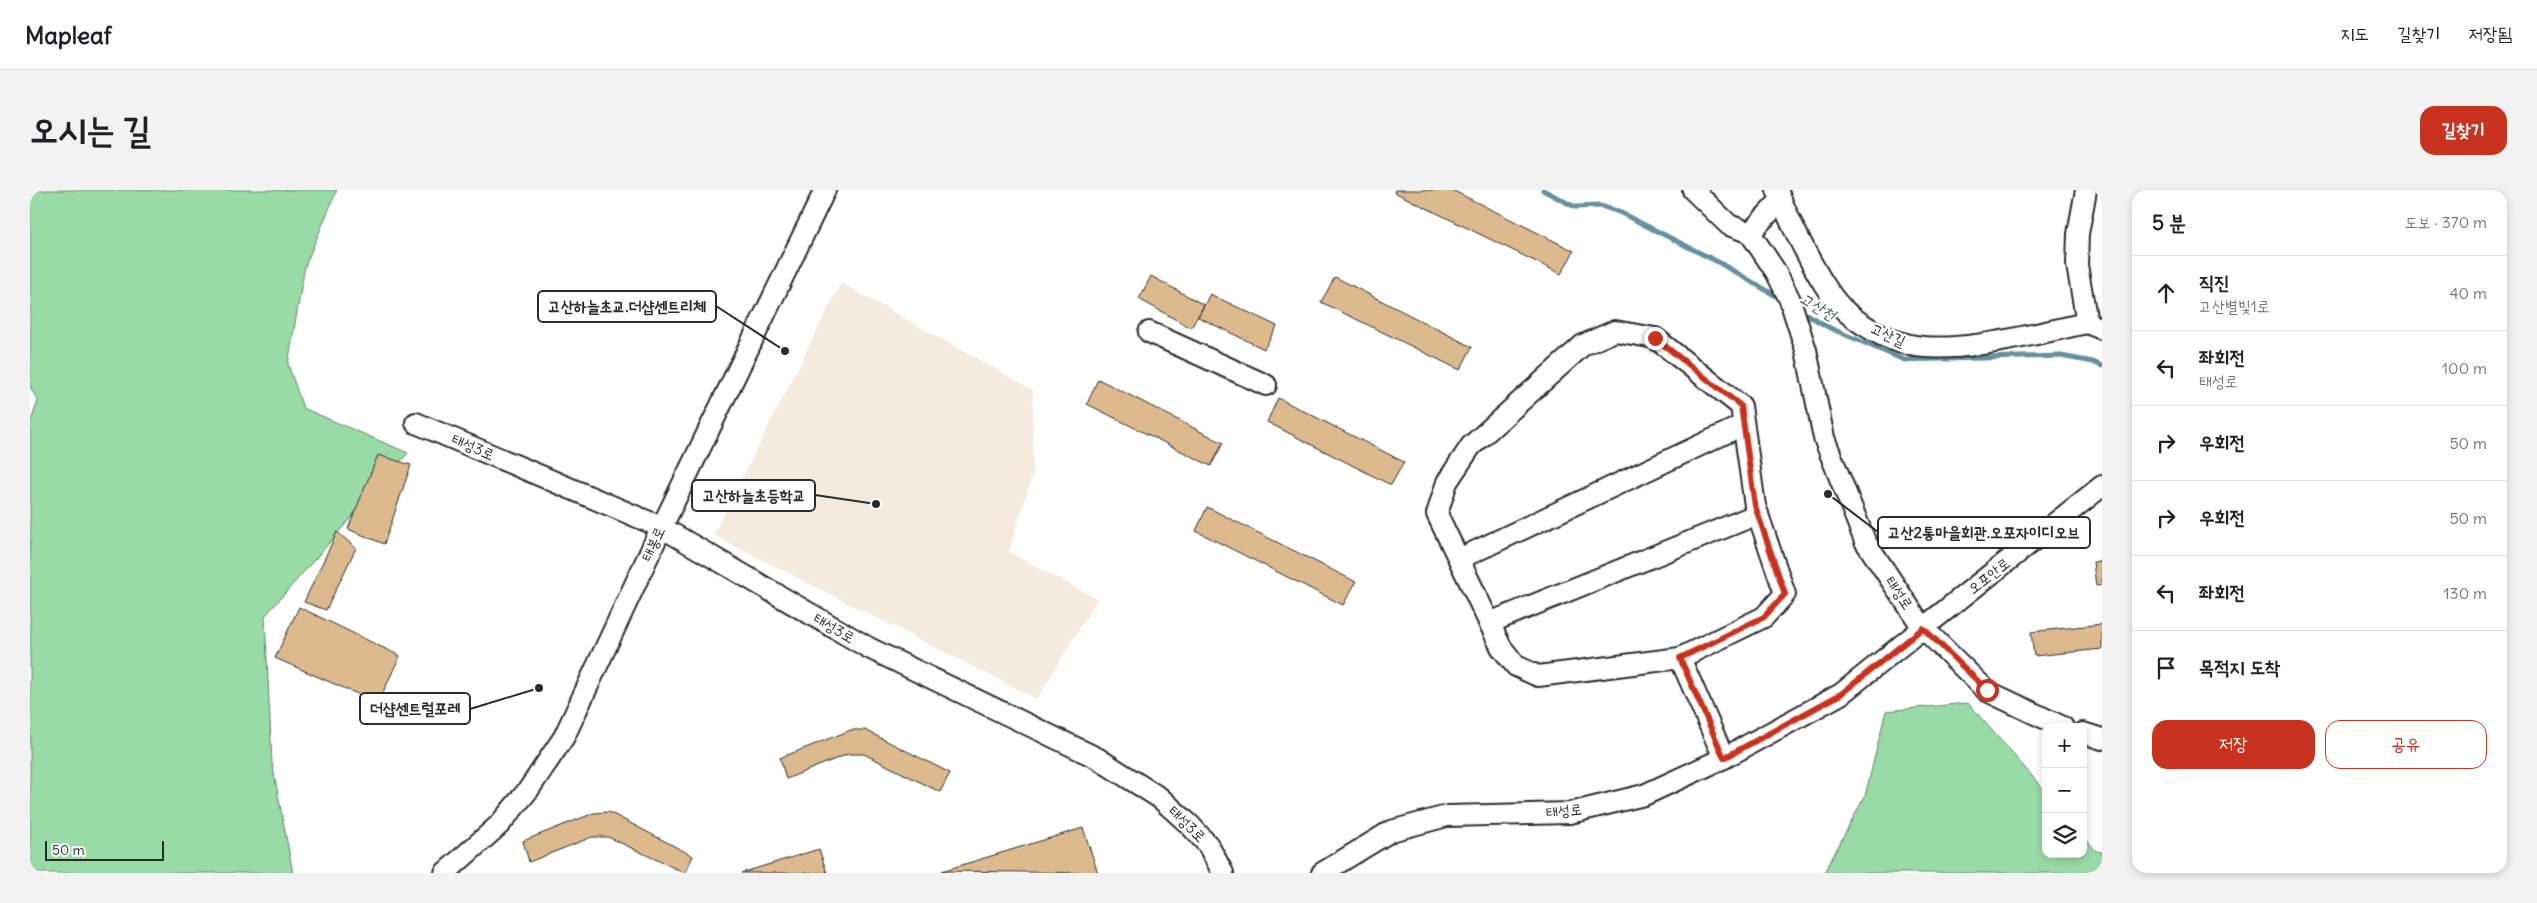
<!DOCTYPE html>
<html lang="ko">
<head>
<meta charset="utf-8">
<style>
  :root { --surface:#fff; --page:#f2f2f2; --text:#202124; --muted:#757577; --line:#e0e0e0; --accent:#c8321e }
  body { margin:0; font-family:Delius,"Poor Story",sans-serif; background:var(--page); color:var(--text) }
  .controls { position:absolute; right:15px; bottom:15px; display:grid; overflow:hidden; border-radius:10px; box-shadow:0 2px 8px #0003 }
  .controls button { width:45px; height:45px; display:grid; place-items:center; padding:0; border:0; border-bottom:1px solid var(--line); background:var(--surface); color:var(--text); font:25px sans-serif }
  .scale { position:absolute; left:15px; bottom:12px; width:119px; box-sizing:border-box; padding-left:5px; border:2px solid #2b2b2b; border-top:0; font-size:14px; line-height:18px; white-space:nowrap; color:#2b2b2b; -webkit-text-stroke:4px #fff; paint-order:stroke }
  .stop { position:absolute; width:15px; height:15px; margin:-11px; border:4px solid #c8321e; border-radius:50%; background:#fff }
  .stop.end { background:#c8321e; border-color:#fff; box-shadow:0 1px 5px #0008 }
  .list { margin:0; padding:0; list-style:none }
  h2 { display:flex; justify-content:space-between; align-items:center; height:65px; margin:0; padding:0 20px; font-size:21px }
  h2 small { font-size:16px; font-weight:400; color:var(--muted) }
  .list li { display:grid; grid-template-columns:32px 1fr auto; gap:15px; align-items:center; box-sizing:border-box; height:75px; padding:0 20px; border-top:1px solid var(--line) }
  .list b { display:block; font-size:19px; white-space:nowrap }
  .list p { margin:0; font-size:16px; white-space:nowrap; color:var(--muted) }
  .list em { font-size:16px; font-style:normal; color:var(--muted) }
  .actions { display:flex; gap:10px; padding:15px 20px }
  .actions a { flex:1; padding:11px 0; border:1px solid var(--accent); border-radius:15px; text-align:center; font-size:18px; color:var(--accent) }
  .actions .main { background:var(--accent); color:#fff }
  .icon { flex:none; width:28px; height:28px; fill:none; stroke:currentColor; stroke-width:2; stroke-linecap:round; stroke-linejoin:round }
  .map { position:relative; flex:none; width:2072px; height:683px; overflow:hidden; border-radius:15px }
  header { display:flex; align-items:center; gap:30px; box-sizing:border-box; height:70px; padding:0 25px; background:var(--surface); border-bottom:1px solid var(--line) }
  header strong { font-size:24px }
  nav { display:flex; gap:28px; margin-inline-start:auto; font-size:18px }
  .intro { display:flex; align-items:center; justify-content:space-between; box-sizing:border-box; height:120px; padding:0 30px }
  h1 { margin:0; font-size:35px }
  .button { padding:12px 22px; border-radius:15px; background:var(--accent); color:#fff; font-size:18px; font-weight:700 }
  main { display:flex; gap:30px; padding:0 30px }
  aside { flex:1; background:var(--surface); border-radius:15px; box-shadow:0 2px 8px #0003 }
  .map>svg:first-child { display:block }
</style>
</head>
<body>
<header>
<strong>Mapleaf</strong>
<nav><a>지도</a><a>길찾기</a><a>저장됨</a></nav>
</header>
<div class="intro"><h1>오시는 길</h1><a class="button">길찾기</a></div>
<main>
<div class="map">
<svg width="2072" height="683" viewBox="0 0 2072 683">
  <rect width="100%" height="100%" fill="#fff"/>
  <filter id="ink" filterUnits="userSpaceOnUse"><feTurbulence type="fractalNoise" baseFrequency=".02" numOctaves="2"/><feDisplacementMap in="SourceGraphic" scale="10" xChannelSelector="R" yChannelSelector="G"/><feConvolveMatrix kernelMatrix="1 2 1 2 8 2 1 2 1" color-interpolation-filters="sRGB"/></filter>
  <g filter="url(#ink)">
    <path fill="#f4eadd" d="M811,93L1003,200V283L979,362L1067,409L1007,509L683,345Z"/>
    <g fill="#99dba6" stroke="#628368">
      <path d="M0,0H307L275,76L258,174L273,218L378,263L235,426L242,573L263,683H0V234L8,211L0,197Z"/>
      <path d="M1938,513L2016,602V664H2053V646L2066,661L2072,662V683H1794L1835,606L1856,521Z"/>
    </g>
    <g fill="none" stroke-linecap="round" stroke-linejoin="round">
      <g stroke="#6590a0" stroke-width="5">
        <path d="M1513,0L1545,17L1571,16L1591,23L1688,72L1753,110"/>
        <path d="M1771,121L1800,138L1874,170L2031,166L2063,172L2072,176"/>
      </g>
    </g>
    <g fill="#dcba8e" stroke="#2b2b2b">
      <path d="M1365,0H1422L1544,61L1531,84L1364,2Z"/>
      <path d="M1121,86L1174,115L1161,138L1109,109Z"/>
      <path d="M1305,87L1442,157L1430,180L1291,112Z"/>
      <path d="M1180,104L1247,136L1234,159L1168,127Z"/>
      <path d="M1068,189L1193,253L1181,276L1057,214Z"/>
      <path d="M1248,208L1374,272L1361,295L1237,232Z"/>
      <path d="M348,265L381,275L354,354L318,339Z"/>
      <path d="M1177,317L1326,392L1313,415L1166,341Z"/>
      <path d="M307,342L326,358L296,420L274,412Z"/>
      <path d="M2072,371V395L2066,396L2063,372Z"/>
      <path d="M269,417L370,466L348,513L245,468Z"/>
      <path d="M2072,434V459L2004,466L2001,442Z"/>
      <path d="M821,540H835L920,583L910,602L834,564H818L756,589L750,568Z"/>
      <path d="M579,622L663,666L655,683L578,647H562L499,672L493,651L564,623Z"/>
      <path d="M1053,638L1068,683L912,681Z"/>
      <path d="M789,659L797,683H711Z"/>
    </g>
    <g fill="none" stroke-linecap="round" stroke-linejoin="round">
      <g stroke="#2b2b2b" stroke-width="24">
        <g id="minor">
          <path d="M1747,0C1759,30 1789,94 1811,117C1828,134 1856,150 1880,155C1928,165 2008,143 2057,133L2072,139"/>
          <path d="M2056,0L2048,44L2047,75L2057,133"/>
          <path d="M1720,43L1751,10"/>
          <path d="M1585,141L1625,148L1711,216L1725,316L1755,404L1734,427L1650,468L1508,486L1486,476L1471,457L1407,324L1417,292L1441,256L1553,155Z"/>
          <path d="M1119,142L1236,195"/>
          <path d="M386,233L631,337L839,458L1067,568L1130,608L1160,635L1178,655L1193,683"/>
          <path d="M1429,369L1713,235"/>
          <path d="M1459,433L1728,324"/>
          <path d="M1650,468L1694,568"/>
          <path d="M2033,537L1957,501L1893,438L2072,296"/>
          <path d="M2053,543L2072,549"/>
          <path d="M415,683L469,635L499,599L534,547L628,345L795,0"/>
          <path d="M1292,683L1361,641L1417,626L1540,623L1614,605L1694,568L1811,504L1893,438L1835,351L1794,248L1776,160L1760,110L1746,82L1720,43L1699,35L1663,0"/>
        </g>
      </g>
      <use href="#minor" stroke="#fff" stroke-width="20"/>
    </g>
  </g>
  <g fill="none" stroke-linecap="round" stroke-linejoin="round" filter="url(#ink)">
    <path stroke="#c8321e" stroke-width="6" d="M1625,148L1711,216L1725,316L1755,404L1734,427L1650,468L1694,568L1811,504L1893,438L1957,500"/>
  </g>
  <g text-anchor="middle" stroke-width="4.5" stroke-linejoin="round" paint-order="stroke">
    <g font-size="15" fill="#2b2b2b" stroke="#fff">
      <text transform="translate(1858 145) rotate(24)" y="5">고산길</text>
      <text transform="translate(443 257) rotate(23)" y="5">태성3로</text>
      <text transform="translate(623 354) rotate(-65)" y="5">태봉로</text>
      <text transform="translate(1959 386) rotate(-38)" y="5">오포안로</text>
      <text transform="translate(1869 403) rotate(56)" y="5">태성로</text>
      <text transform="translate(804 438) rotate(30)" y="5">태성3로</text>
      <text transform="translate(1534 621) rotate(-6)" y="5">태성로</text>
      <text transform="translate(1157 634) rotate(44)" y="5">태성3로</text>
    </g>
    <g font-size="16" font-style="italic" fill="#485d66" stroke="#fff">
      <text transform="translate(1788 116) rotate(30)" y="6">고산천</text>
    </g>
  </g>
  <path fill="none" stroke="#2b2b2b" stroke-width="2" d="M755 161L686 116M846 314L785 305M1798 304L1848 342M509 498L440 519"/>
  <g fill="#2b2b2b" stroke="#fff" stroke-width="2">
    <circle cx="755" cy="161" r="5"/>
    <circle cx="846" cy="314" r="5"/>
    <circle cx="1798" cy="304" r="5"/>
    <circle cx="509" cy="498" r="5"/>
  </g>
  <g fill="#fff" stroke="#2b2b2b" stroke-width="2">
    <rect x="508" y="101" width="178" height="31" rx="5"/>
    <rect x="662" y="290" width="123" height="31" rx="5"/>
    <rect x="1848" y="327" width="212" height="31" rx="5"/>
    <rect x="330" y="503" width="110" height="31" rx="5"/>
  </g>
  <g font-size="16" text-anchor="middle" font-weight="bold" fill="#2b2b2b">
    <text x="597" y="122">고산하늘초교.더샵센트리체</text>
    <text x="724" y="311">고산하늘초등학교</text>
    <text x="1954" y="348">고산2통마을회관.오포자이디오브</text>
    <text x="385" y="524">더샵센트럴포레</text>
  </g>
</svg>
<div class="controls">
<button>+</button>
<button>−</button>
<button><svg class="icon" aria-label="layers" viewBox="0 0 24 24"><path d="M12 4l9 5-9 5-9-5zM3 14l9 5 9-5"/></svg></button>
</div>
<div class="scale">50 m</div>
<div class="stop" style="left:1957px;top:500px"></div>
<div class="stop end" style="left:1625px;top:148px"></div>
</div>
<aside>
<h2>5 분<small>도보 · 370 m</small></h2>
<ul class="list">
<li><svg class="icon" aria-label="ahead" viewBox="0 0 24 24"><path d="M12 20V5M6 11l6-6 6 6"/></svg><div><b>직진</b><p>고산별빛1로</p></div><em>40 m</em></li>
<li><svg class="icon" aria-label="left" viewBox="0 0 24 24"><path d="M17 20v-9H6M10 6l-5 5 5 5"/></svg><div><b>좌회전</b><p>태성로</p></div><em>100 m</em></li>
<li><svg class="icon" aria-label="right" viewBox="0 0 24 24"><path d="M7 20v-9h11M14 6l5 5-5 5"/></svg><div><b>우회전</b></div><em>50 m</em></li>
<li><svg class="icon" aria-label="right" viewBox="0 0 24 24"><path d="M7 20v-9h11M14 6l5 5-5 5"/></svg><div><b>우회전</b></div><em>50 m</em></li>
<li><svg class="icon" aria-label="left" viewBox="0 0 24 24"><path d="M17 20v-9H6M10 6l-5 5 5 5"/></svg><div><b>좌회전</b></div><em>130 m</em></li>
<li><svg class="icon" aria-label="arrive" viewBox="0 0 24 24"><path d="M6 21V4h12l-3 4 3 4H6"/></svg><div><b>목적지 도착</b></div></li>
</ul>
<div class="actions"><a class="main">저장</a><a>공유</a></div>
</aside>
</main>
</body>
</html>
